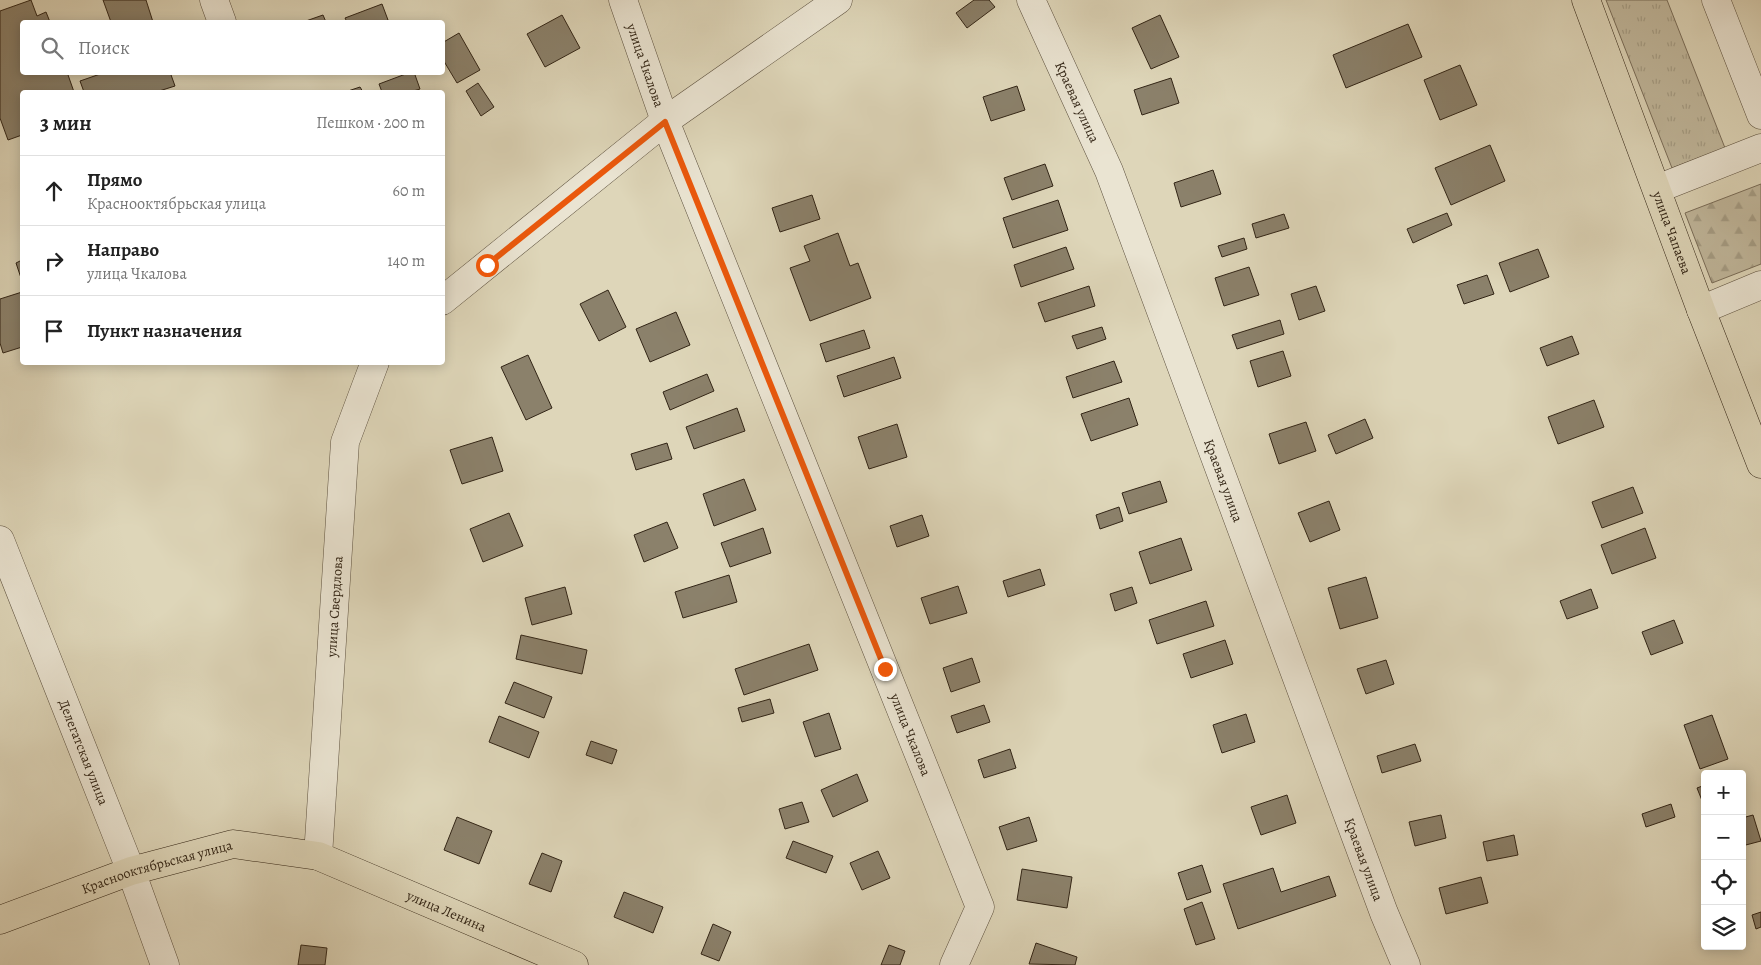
<!DOCTYPE html>
<html lang="ru">
<head>
<meta charset="utf-8">
<style>
  :root { --surface:#fff; --page:#f2f2f2; --text:#222; --muted:#767676; --line:#e0e0e0 }
  body { margin:0; font-family:Alegreya,serif; background:var(--page); color:var(--text) }
  .controls { position:absolute; right:15px; bottom:15px; display:grid; overflow:hidden; border-radius:5px; box-shadow:0 2px 12px #0003 }
  .controls button { width:45px; height:45px; display:grid; place-items:center; padding:0; border:0; border-bottom:1px solid var(--line); background:var(--surface); color:var(--text); font:25px sans-serif }
  .stop { position:absolute; width:15px; height:15px; margin:-11px; border:4px solid #ea580c; border-radius:50%; background:#fff }
  .stop.end { background:#ea580c; border-color:#fff; box-shadow:0 1px 5px #0008 }
  .list { margin:0; padding:0; list-style:none }
  h2 { display:flex; justify-content:space-between; align-items:center; height:65px; margin:0; padding:0 20px; font-size:21px }
  h2 small { font-size:16px; font-weight:400; color:var(--muted) }
  .list li { display:grid; grid-template-columns:32px 1fr auto; gap:15px; align-items:center; box-sizing:border-box; height:70px; padding:0 20px; border-top:1px solid var(--line) }
  .list b { display:block; font-size:19px; white-space:nowrap }
  .list p { margin:0; font-size:16px; white-space:nowrap; color:var(--muted) }
  .list em { font-size:16px; font-style:normal; color:var(--muted) }
  .icon { flex:none; width:28px; height:28px; fill:none; stroke:currentColor; stroke-width:2; stroke-linecap:round; stroke-linejoin:round }
  .map { position:relative; flex:none; width:1761px; height:965px; overflow:hidden }
  .search { position:absolute; background:var(--surface); box-shadow:0 2px 12px #0003; left:20px; top:20px; width:425px; height:55px; display:flex; align-items:center; gap:12px; box-sizing:border-box; padding:0 18px; border-radius:5px; color:var(--muted); font-size:19px }
  .panel { position:absolute; background:var(--surface); box-shadow:0 2px 12px #0003; left:20px; top:90px; width:425px; height:275px; border-radius:5px }
  .map>svg:first-child { display:block }
</style>
</head>
<body>
<div class="map">
<svg width="1761" height="965" viewBox="0 0 1761 965">
  <defs>
    <pattern id="grass-tufts" width="24" height="20" patternUnits="userSpaceOnUse" patternTransform="scale(1.25)"><rect width="24" height="20" fill="#c1b89d"/><path d="M3 7l-1-3M5 7V3M7 7l1-3M15 17l-1-3M17 17v-4M19 17l1-3" fill="none" stroke="#a69e86"/></pattern>
    <pattern id="forest-firs" width="22" height="20" patternUnits="userSpaceOnUse" patternTransform="scale(1.25)"><rect width="22" height="20" fill="#c1b89d"/><path d="M5 1l3.5 6h-7zM16 11l3.5 6h-7z" fill="#a69e86"/></pattern>
  </defs>
  <rect width="100%" height="100%" fill="#ded6b9"/>
  <filter id="stains"><feTurbulence type="fractalNoise" baseFrequency=".004" numOctaves="4"/><feColorMatrix values="0 0 0 0 .2 0 0 0 0 .09 0 0 0 0 .02 0 0 0 .5 -.17"/></filter>
  <radialGradient id="worn" r=".72"><stop offset=".6" stop-color="#630" stop-opacity="0"/><stop offset="1" stop-color="#630" stop-opacity=".3"/></radialGradient>
  <path fill="url(#grass-tufts)" stroke="#7a6e5a" d="M1606,0H1667L1725,148L1672,168Z"/>
  <path fill="url(#forest-firs)" stroke="#7a6e5a" d="M1761,184V264L1712,283L1685,213Z"/>
  <g fill="#8b816b" stroke="#322516">
    <path d="M31,0L37,16L46,12L50,22H22V72H67L74,92H22V135L8,140L0,118V11Z"/>
    <path d="M103,0H146L153,22H111Z"/>
    <path d="M974,0H989L995,7L967,28L956,13Z"/>
    <path d="M382,4L388,20L382,22H347L345,18Z"/>
    <path d="M323,15L326,22H303Z"/>
    <path d="M562,15L580,48L545,67L527,34Z"/>
    <path d="M1160,15L1179,57L1151,69L1132,28Z"/>
    <path d="M1408,24L1422,57L1346,88L1333,55Z"/>
    <path d="M459,33L480,70L457,83L442,58V43Z"/>
    <path d="M1460,65L1477,105L1440,120L1424,80Z"/>
    <path d="M106,72H170L175,86L156,92H84L80,81Z"/>
    <path d="M411,72H414L420,89L410,92H382L379,84Z"/>
    <path d="M1171,78L1179,103L1142,115L1134,90Z"/>
    <path d="M478,83L494,107L481,116L466,91Z"/>
    <path d="M1017,86L1025,110L991,121L983,97Z"/>
    <path d="M360,87L363,92H345Z"/>
    <path d="M1490,145L1505,181L1451,205L1435,168Z"/>
    <path d="M1045,164L1053,186L1012,200L1004,178Z"/>
    <path d="M1213,170L1221,194L1181,207L1174,183Z"/>
    <path d="M812,195L820,219L780,232L772,208Z"/>
    <path d="M1058,200L1068,230L1013,248L1003,218Z"/>
    <path d="M1447,213L1452,225L1413,243L1407,229Z"/>
    <path d="M1284,214L1289,228L1256,238L1252,224Z"/>
    <path d="M838,233L850,266L858,263L871,298L810,321L790,268L810,261L804,246Z"/>
    <path d="M1244,238L1247,249L1222,257L1218,246Z"/>
    <path d="M1066,247L1074,269L1021,287L1014,265Z"/>
    <path d="M1538,249L1549,277L1510,292L1499,263Z"/>
    <path d="M22,260V281L16,263Z"/>
    <path d="M1249,267L1259,295L1224,306L1215,278Z"/>
    <path d="M1487,275L1494,294L1464,304L1457,285Z"/>
    <path d="M1089,286L1095,306L1045,322L1038,303Z"/>
    <path d="M1316,286L1325,311L1299,320L1291,294Z"/>
    <path d="M608,290L626,327L599,341L580,304Z"/>
    <path d="M22,292V347L3,353L0,343V299Z"/>
    <path d="M676,312L690,345L650,362L636,329Z"/>
    <path d="M1280,320L1284,334L1237,349L1232,335Z"/>
    <path d="M1102,327L1106,339L1077,349L1072,336Z"/>
    <path d="M864,330L870,348L826,362L820,344Z"/>
    <path d="M1572,336L1579,354L1547,366L1540,348Z"/>
    <path d="M1283,351L1291,376L1258,387L1250,361Z"/>
    <path d="M528,355L552,408L526,420L501,367Z"/>
    <path d="M894,357L901,378L844,397L837,376Z"/>
    <path d="M1114,361L1122,382L1073,398L1066,377Z"/>
    <path d="M707,374L714,391L670,410L663,392Z"/>
    <path d="M1129,398L1138,425L1091,441L1081,414Z"/>
    <path d="M1594,400L1604,427L1558,444L1548,417Z"/>
    <path d="M737,408L745,431L694,449L686,427Z"/>
    <path d="M1365,419L1373,438L1336,454L1328,435Z"/>
    <path d="M1306,422L1316,451L1279,464L1269,434Z"/>
    <path d="M897,424L907,457L869,469L858,437Z"/>
    <path d="M492,437L503,471L462,484L450,450Z"/>
    <path d="M667,443L672,459L636,470L631,454Z"/>
    <path d="M744,479L756,510L714,526L703,494Z"/>
    <path d="M1160,481L1167,502L1129,514L1122,493Z"/>
    <path d="M1633,487L1643,513L1602,528L1592,502Z"/>
    <path d="M1329,501L1340,530L1310,542L1298,513Z"/>
    <path d="M1119,507L1123,521L1100,529L1096,515Z"/>
    <path d="M509,513L523,546L483,562L470,529Z"/>
    <path d="M922,515L929,536L897,547L890,526Z"/>
    <path d="M667,522L678,548L644,562L634,535Z"/>
    <path d="M763,528L771,553L730,567L721,543Z"/>
    <path d="M1645,528L1656,558L1612,574L1601,545Z"/>
    <path d="M1181,538L1192,570L1150,584L1139,552Z"/>
    <path d="M1040,569L1045,585L1008,597L1003,581Z"/>
    <path d="M729,575L737,602L683,618L675,592Z"/>
    <path d="M1366,577L1378,618L1340,629L1328,588Z"/>
    <path d="M958,586L967,613L930,624L921,598Z"/>
    <path d="M565,587L572,614L532,625L525,598Z"/>
    <path d="M1132,587L1137,603L1115,611L1110,594Z"/>
    <path d="M1591,589L1598,608L1567,619L1560,601Z"/>
    <path d="M1206,601L1214,626L1157,644L1149,620Z"/>
    <path d="M1674,620L1683,643L1651,655L1642,632Z"/>
    <path d="M521,635L587,650L582,674L516,659Z"/>
    <path d="M1225,640L1233,664L1191,678L1183,654Z"/>
    <path d="M809,644L818,670L744,695L735,669Z"/>
    <path d="M972,658L980,682L951,692L943,668Z"/>
    <path d="M1386,660L1394,684L1366,694L1357,669Z"/>
    <path d="M514,682L552,697L544,718L505,703Z"/>
    <path d="M770,699L774,713L742,722L738,708Z"/>
    <path d="M984,705L990,722L957,733L951,716Z"/>
    <path d="M829,713L841,749L815,757L803,722Z"/>
    <path d="M1246,714L1255,742L1222,753L1213,725Z"/>
    <path d="M1712,715L1728,759L1700,769L1684,725Z"/>
    <path d="M499,716L539,732L529,758L489,742Z"/>
    <path d="M591,741L617,750L612,764L586,755Z"/>
    <path d="M1415,744L1421,761L1382,773L1377,756Z"/>
    <path d="M1010,749L1016,768L984,778L978,760Z"/>
    <path d="M857,774L868,801L833,817L821,790Z"/>
    <path d="M1705,785V808L1697,788Z"/>
    <path d="M1287,795L1296,823L1261,835L1251,807Z"/>
    <path d="M802,802L809,822L785,829L779,809Z"/>
    <path d="M1671,804L1675,817L1646,827L1642,814Z"/>
    <path d="M1441,815L1446,838L1415,846L1409,822Z"/>
    <path d="M1753,815L1761,841L1742,846V818Z"/>
    <path d="M457,817L492,831L479,864L444,850Z"/>
    <path d="M1029,817L1037,841L1007,850L999,827Z"/>
    <path d="M1514,835L1518,855L1487,861L1483,842Z"/>
    <path d="M793,841L833,856L826,873L786,858Z"/>
    <path d="M878,851L890,878L862,890L850,863Z"/>
    <path d="M542,853L562,861L551,892L529,884Z"/>
    <path d="M1202,865L1211,892L1187,900L1178,873Z"/>
    <path d="M1273,868L1281,892L1329,876L1336,896L1238,929L1223,884Z"/>
    <path d="M1022,869L1072,877L1067,908L1017,900Z"/>
    <path d="M1481,877L1488,903L1446,914L1439,888Z"/>
    <path d="M624,892L663,907L653,933L614,917Z"/>
    <path d="M1202,902L1215,939L1196,945L1184,909Z"/>
    <path d="M1761,912V927L1756,929L1752,915Z"/>
    <path d="M713,924L731,932L719,961L701,954Z"/>
    <path d="M1036,943L1077,957L1075,965L1029,964Z"/>
    <path d="M301,945L327,948L325,965H298Z"/>
    <path d="M889,945L905,951L900,965H881Z"/>
  </g>
  <g fill="none" stroke-linecap="round" stroke-linejoin="round">
    <g stroke="#5d513f" stroke-width="29">
      <g id="minor">
        <path d="M214,0L222,22"/>
        <path id="s1" d="M623,0L665,121L980,907L954,965"/>
        <path id="s2" d="M1031,0L1109,171L1384,913L1406,965"/>
        <path d="M1716,0L1761,115"/>
        <path d="M1657,189L1761,148"/>
        <path d="M442,301L665,121L838,0"/>
        <path d="M1701,310L1761,285"/>
        <path id="s3" d="M0,540L131,871L165,965"/>
        <path id="s4" d="M318,856L345,442L375,362"/>
      </g>
    </g>
    <g stroke="#322516" stroke-width="29">
      <g id="major">
        <path id="s5" d="M1586,0L1701,310L1761,464"/>
        <path id="s6" d="M0,920L131,871L233,844L318,856L574,965"/>
      </g>
    </g>
    <use href="#minor" stroke="#eae4d2" stroke-width="28"/>
    <use href="#major" stroke="#ded6b9" stroke-width="28"/>
  </g>
  <g fill="none" stroke-linecap="round" stroke-linejoin="round">
    <path stroke="#ea580c" stroke-width="6" d="M487,265L665,122L885,669"/>
  </g>
  <g text-anchor="middle" stroke-width="4" stroke-linejoin="round" paint-order="stroke">
    <g font-size="14" fill="#322516" stroke="#eae4d2">
      <text dy="5" stroke="none"><textPath href="#s1" startOffset="69">улица Чкалова</textPath></text>
      <text dy="5" stroke="none"><textPath href="#s2" startOffset="112">Краевая улица</textPath></text>
      <text dy="5" stroke="none"><textPath href="#s5" startOffset="248">улица Чапаева</textPath></text>
      <text dy="5" stroke="none"><textPath href="#s2" startOffset="518">Краевая улица</textPath></text>
      <text dy="5" stroke="none"><textPath href="#s4" startOffset="250">улица Свердлова</textPath></text>
      <text dy="5" stroke="none"><textPath href="#s1" startOffset="789">улица Чкалова</textPath></text>
      <text dy="5" stroke="none"><textPath href="#s3" startOffset="228">Делегатская улица</textPath></text>
      <text dy="5" stroke="none"><textPath href="#s2" startOffset="922">Краевая улица</textPath></text>
      <text dy="5" stroke="none"><textPath href="#s6" startOffset="166">Краснооктябрьская улица</textPath></text>
      <text dy="5" stroke="none"><textPath href="#s6" startOffset="471">улица Ленина</textPath></text>
    </g>
  </g>
  <rect width="100%" height="100%" filter="url(#stains)"/>
  <rect width="100%" height="100%" fill="url(#worn)"/>
</svg>
<div class="controls">
<button>+</button>
<button>−</button>
<button><svg class="icon" aria-label="locate" viewBox="0 0 24 24"><circle cx="12" cy="12" r="6"/><path d="M12 2v4M12 18v4M2 12h4M18 12h4"/></svg></button>
<button><svg class="icon" aria-label="layers" viewBox="0 0 24 24"><path d="M12 4l9 5-9 5-9-5zM3 14l9 5 9-5"/></svg></button>
</div>
<div class="stop" style="left:487px;top:265px"></div>
<div class="stop end" style="left:885px;top:669px"></div>
<div class="search"><svg class="icon" aria-label="search" viewBox="0 0 24 24"><circle cx="10" cy="10" r="6"/><path d="M15 15l6 6"/></svg>Поиск</div>
<section class="panel">
<h2>3 мин<small>Пешком · 200 m</small></h2>
<ul class="list">
<li><svg class="icon" aria-label="ahead" viewBox="0 0 24 24"><path d="M12 20V5M6 11l6-6 6 6"/></svg><div><b>Прямо</b><p>Краснооктябрьская улица</p></div><em>60 m</em></li>
<li><svg class="icon" aria-label="right" viewBox="0 0 24 24"><path d="M7 20v-9h11M14 6l5 5-5 5"/></svg><div><b>Направо</b><p>улица Чкалова</p></div><em>140 m</em></li>
<li><svg class="icon" aria-label="arrive" viewBox="0 0 24 24"><path d="M6 21V4h12l-3 4 3 4H6"/></svg><div><b>Пункт назначения</b></div></li>
</ul>
</section>
</div>
</body>
</html>
